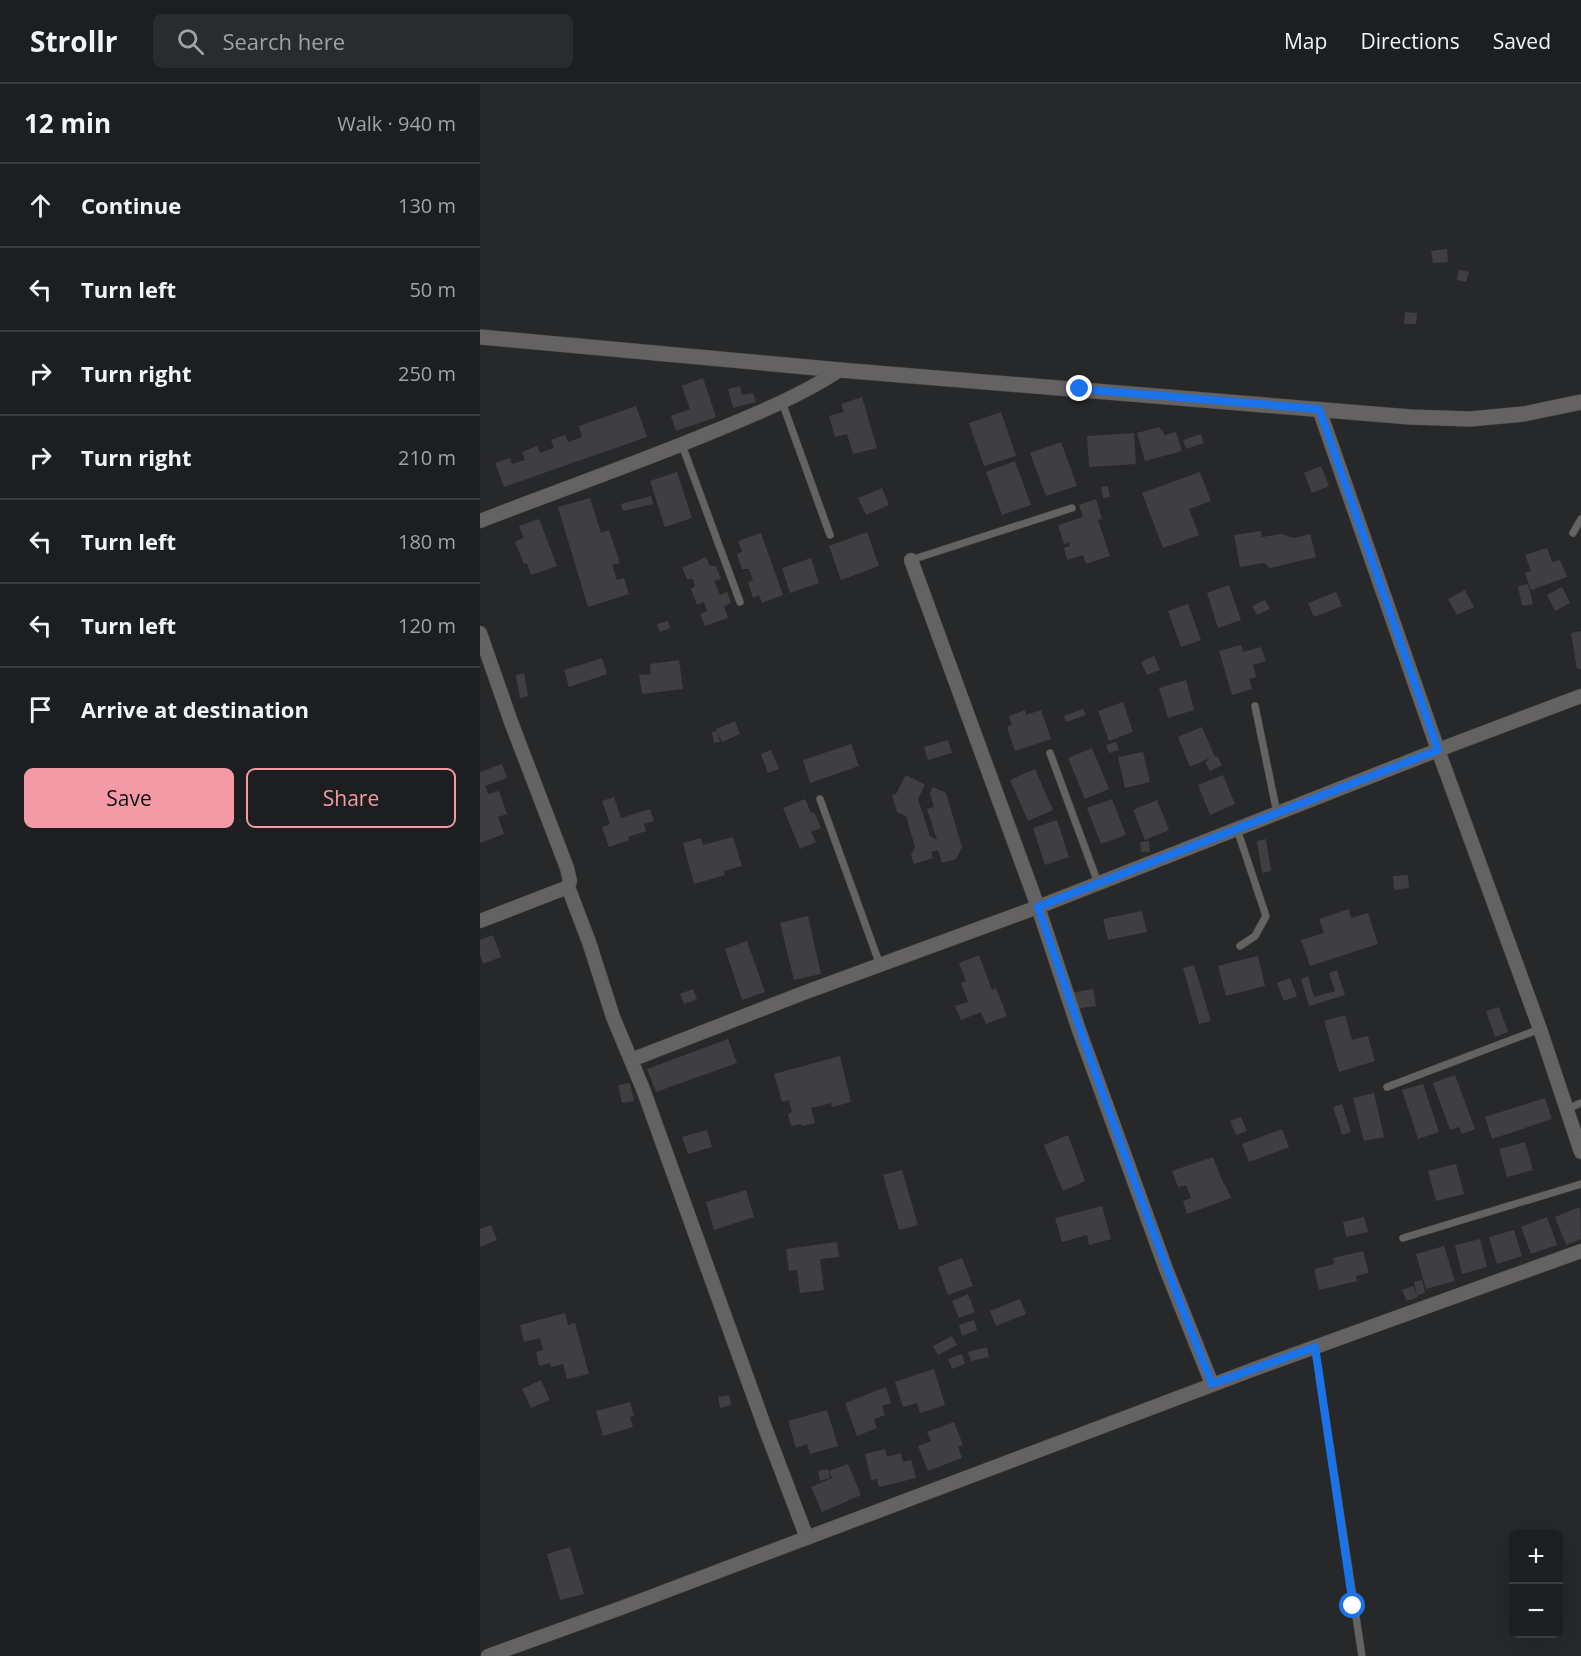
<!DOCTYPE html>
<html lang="en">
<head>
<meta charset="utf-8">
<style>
  :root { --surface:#1c1e20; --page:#292b2d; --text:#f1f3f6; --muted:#a0a2a5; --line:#3a3c3e; --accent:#f49aa6 }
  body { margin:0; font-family:"Open Sans",sans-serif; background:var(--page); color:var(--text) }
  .controls { position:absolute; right:18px; bottom:18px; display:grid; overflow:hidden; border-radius:9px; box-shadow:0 6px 24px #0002 }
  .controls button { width:54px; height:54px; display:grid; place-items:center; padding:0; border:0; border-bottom:2px solid var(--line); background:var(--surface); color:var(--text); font:30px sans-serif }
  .stop { position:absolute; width:18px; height:18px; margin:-14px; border:4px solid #1a73e8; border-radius:50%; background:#fff }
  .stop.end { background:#1a73e8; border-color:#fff; box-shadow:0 2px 6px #0008 }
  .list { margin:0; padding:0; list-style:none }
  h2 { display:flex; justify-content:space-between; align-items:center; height:78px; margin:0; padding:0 24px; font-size:26px }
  h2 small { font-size:20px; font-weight:400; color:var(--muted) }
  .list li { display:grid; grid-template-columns:39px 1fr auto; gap:18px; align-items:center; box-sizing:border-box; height:84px; padding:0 24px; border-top:2px solid var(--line) }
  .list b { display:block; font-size:22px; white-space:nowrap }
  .list em { font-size:20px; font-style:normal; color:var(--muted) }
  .actions { display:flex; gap:12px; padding:18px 24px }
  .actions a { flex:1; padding:14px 0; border:2px solid var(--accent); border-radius:9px; text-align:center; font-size:21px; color:var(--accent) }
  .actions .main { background:var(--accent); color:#111 }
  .icon { flex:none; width:33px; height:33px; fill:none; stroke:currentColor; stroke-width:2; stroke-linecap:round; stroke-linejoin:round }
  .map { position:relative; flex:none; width:1101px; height:1572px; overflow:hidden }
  header { display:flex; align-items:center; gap:36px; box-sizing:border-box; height:84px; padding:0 30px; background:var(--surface); border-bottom:2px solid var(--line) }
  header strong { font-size:28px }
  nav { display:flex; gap:33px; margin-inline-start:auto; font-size:21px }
  .search { width:420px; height:54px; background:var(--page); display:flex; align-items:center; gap:15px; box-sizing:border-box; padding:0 21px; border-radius:9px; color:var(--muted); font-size:22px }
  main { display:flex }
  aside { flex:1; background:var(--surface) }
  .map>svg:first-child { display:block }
</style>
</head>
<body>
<header>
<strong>Strollr</strong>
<div class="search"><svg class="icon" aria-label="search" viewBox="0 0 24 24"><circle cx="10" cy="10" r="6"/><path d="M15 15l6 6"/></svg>Search here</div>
<nav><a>Map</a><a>Directions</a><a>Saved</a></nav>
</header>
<main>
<aside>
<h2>12 min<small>Walk · 940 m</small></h2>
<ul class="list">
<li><svg class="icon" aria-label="ahead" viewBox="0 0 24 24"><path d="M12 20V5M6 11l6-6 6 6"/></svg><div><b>Continue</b></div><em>130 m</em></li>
<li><svg class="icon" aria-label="left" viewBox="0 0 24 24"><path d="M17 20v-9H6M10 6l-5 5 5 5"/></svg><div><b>Turn left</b></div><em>50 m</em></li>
<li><svg class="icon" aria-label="right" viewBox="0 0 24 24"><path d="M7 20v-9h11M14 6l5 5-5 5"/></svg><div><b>Turn right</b></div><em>250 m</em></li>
<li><svg class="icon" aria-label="right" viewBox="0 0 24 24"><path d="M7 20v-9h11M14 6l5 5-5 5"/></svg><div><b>Turn right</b></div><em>210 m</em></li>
<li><svg class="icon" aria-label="left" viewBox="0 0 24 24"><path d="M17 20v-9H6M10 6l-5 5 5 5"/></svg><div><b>Turn left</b></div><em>180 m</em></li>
<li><svg class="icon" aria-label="left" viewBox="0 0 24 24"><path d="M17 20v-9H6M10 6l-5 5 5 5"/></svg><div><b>Turn left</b></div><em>120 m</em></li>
<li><svg class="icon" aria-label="arrive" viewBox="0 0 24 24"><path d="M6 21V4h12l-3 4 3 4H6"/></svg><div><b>Arrive at destination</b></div></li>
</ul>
<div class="actions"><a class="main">Save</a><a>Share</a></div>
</aside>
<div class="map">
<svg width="1101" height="1572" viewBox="0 0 1101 1572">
  <rect width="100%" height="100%" fill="#26282a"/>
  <g fill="#3f3f42">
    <path d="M967,165L968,178L953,179L951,167Z"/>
    <path d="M979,186L989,188L986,198L977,196Z"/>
    <path d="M925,228L937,229L936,240H924Z"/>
    <path d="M223,294L236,333L196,347L191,332L210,325L202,302Z"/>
    <path d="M260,302L262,311L273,309L276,318L253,324L248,305Z"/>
    <path d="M382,313L397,364L373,370L367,350L355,353L349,332L364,328L361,320Z"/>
    <path d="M156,322L167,353L24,403L15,379L30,374L32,380L45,376L42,368L57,362L60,369L74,364L71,356L85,351L88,358L102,353L99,342Z"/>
    <path d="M521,328L536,372L504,382L489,339Z"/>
    <path d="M679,343L685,351L696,348L702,367L665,377L657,349Z"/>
    <path d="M654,349L656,380L609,383L607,352Z"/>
    <path d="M721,350L724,359L706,365L703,356Z"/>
    <path d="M581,358L597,402L566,412L550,369Z"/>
    <path d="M535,377L551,421L522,431L506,388Z"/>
    <path d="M841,382L849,402L832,409L824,389Z"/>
    <path d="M197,388L212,434L185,443L170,397Z"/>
    <path d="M720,388L731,417L709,425L719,451L683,464L662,409Z"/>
    <path d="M628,402L630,413L623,414L621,403Z"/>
    <path d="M402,404L409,421L386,431L378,414Z"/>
    <path d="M171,412L173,420L143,427L141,420Z"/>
    <path d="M110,414L121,449L129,446L140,479L132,481L137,496L144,494L149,510L108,523L78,423Z"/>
    <path d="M616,415L622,435L618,436L630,472L606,480L603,471L587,476L584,464L590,462L589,458L584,460L578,441L603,433L599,421Z"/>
    <path d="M59,435L77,482L51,491L47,479L44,480L35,458L44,454L39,442Z"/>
    <path d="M781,447L782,453L801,450L814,454L830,450L836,473L790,484L784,479L760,483L754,451Z"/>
    <path d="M387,448L399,482L361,496L349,462Z"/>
    <path d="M281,449L303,511L282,519L279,511L273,514L268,498L273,496L269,485H262L257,470L262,468L258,457Z"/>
    <path d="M1067,464L1072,478L1080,476L1087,493L1051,506L1045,489L1051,487L1045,471Z"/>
    <path d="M226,473L230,482H236L241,495L234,497L240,511L247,508L251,519L244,522L248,534L225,542L220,530L227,527L224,518L217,521L211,505L215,502L213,495H207L202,484Z"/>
    <path d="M331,474L339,499L310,509L302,484Z"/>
    <path d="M1048,500L1053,520L1042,522L1038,502Z"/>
    <path d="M749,501L761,536L738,544L727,509Z"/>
    <path d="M1082,503L1090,519L1075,527L1067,511Z"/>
    <path d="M985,506L994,523L977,531L968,515Z"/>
    <path d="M856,508L862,522L834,533L828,519Z"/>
    <path d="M785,516L790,525L777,531L772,522Z"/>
    <path d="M708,520L721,556L701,563L688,527Z"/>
    <path d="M188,537L190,544L180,548L177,540Z"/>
    <path d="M1101,547V585H1097L1091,549Z"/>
    <path d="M761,561L763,568L781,563L786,577L773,581L776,593L769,595L772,605L752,611L739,567Z"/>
    <path d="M674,572L680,586L667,591L661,578Z"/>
    <path d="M122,574L127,590L89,603L84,586Z"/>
    <path d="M199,576L203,605L162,610L159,591L171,590L170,580Z"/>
    <path d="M44,589L48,612L40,614L36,591Z"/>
    <path d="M706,596L714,626L688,634L679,604Z"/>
    <path d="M643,618L653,648L629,657L618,627Z"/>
    <path d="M603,625L606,631L586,638L584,632Z"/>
    <path d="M545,626L546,631L561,626L571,655L535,667L527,643L532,641L529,632Z"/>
    <path d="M255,637L260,650L242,658L236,645Z"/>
    <path d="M722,643L735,673L737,672L742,681L730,687L725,678L732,673L710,683L698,653Z"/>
    <path d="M237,647L240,658L234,659L232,648Z"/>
    <path d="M468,656L472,669L448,676L444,663Z"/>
    <path d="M636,658L639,666L629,669L626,661Z"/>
    <path d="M371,660L379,682L330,699L323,676Z"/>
    <path d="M612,664L629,705L605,715L588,674Z"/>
    <path d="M291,666L299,685L288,689L281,670Z"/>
    <path d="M663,668L670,698L645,704L638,673Z"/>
    <path d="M22,680L27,694L5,702L8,710L19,707L27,730L18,733L24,750L0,759V688Z"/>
    <path d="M555,685L573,726L548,737L530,696Z"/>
    <path d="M426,691L445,701L438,715L450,752L457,756L447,725L454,723L450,709L453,703L466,709L482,763L476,775L462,779L458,766L451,768L453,774L434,780L431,771L435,763L426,732L417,728L412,711L416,710Z"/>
    <path d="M743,691L755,720L730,731L718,701Z"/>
    <path d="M134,713L141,734L170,725L174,737L164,740L166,747L148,753L149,756L129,763L122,743L130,740L122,717Z"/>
    <path d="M325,715L331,729L334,728L341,744L331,748L336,758L320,765L303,724Z"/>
    <path d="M632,715L646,751L621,760L607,724Z"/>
    <path d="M677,716L689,746L665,756L653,726Z"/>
    <path d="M577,736L589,773L565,781L553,744Z"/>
    <path d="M253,753L262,782L244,787L245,791L214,800L203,759L221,754L223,761Z"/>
    <path d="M786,755L791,787L782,789L777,757Z"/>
    <path d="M669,757L670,768H661L660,758Z"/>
    <path d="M928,791L929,804L914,806L913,792Z"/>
    <path d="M869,825L871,834L888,829L898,860L830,882L821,856L844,849L839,835Z"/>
    <path d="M662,827L667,848L628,856L623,835Z"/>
    <path d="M328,832L341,890L314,896L300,839Z"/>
    <path d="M13,851L21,873L3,880L0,871V856Z"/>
    <path d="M267,857L285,908L262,916L245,865Z"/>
    <path d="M499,871L512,906L516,904L527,932L506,940L501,928L481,936L475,922L488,918L481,899L486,897L479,879Z"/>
    <path d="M778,872L785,902L746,912L738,882Z"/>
    <path d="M714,881L731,937L719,940L703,884Z"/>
    <path d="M857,886L865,911L829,922L821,895L828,892L834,913L855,907L849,889Z"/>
    <path d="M810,894L817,912L804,917L797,899Z"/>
    <path d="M213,905L217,915L204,920L200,910Z"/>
    <path d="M613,905L616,922L594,925L591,909Z"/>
    <path d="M1019,923L1028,948L1015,953L1006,927Z"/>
    <path d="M865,931L872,956L888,952L895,977L859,988L844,937Z"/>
    <path d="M248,955L257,979L176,1008L167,985Z"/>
    <path d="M360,972L371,1018L352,1023L351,1019L331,1024L335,1039L322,1042L321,1040L311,1042L308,1030L312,1028L309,1016L302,1018L294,990Z"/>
    <path d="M975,991L995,1045L982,1050L979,1043L970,1046L953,999Z"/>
    <path d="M150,999L154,1017L142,1019L138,1001Z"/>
    <path d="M943,1000L959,1048L938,1055L922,1006Z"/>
    <path d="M894,1009L904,1053L884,1057L873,1014Z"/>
    <path d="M1065,1014L1072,1035L1012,1055L1005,1033Z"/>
    <path d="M862,1020L871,1048L862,1051L853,1023Z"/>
    <path d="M761,1033L767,1047L756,1051L750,1037Z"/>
    <path d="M802,1045L809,1063L769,1078L762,1060Z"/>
    <path d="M227,1046L232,1063L208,1070L202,1053Z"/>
    <path d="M588,1051L605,1097L583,1107L564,1061Z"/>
    <path d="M1045,1058L1053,1086L1027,1093L1019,1065Z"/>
    <path d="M733,1073L744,1101L745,1100L751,1114L707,1130L703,1117L711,1114L706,1101L698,1103L692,1087Z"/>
    <path d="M976,1080L984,1110L956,1117L948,1087Z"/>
    <path d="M422,1086L438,1141L419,1146L403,1091Z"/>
    <path d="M266,1106L274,1133L234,1146L226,1118Z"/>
    <path d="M622,1122L631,1155L609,1161L607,1151L582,1158L575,1134Z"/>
    <path d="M1100,1123L1101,1155L1086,1161L1075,1133Z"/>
    <path d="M884,1133L888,1148L866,1153L863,1138Z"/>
    <path d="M1067,1133L1077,1161L1051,1170L1041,1143Z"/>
    <path d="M11,1141L17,1156L0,1163V1145Z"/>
    <path d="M1034,1146L1042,1172L1017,1180L1009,1153Z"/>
    <path d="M1000,1155L1007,1183L982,1190L975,1161Z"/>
    <path d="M357,1158L359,1173L340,1175L344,1206L320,1209L317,1186L309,1187L306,1165Z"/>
    <path d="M964,1162L975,1197L946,1205L936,1170Z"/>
    <path d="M883,1167L889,1189L876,1192L877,1197L839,1206L834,1185L854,1180L853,1174Z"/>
    <path d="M482,1174L493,1202L468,1211L458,1183Z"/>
    <path d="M942,1196L945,1209L937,1211L934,1198Z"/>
    <path d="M933,1202L938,1213L927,1217L922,1206Z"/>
    <path d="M488,1210L495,1228L479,1234L472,1217Z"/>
    <path d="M540,1215L546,1230L516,1242L510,1227Z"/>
    <path d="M85,1229L88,1241L95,1239L109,1290L87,1295L83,1280L71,1283L70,1279L59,1282L56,1268L63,1266L60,1254L44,1258L40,1241Z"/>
    <path d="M494,1236L497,1246L482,1252L479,1241Z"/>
    <path d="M472,1252L477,1261L458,1271L453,1262Z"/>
    <path d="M507,1263L509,1273L491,1277L488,1268Z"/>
    <path d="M482,1270L485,1280L472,1285L468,1275Z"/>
    <path d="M454,1285L465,1321L440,1329L437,1319L423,1323L415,1298Z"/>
    <path d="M61,1296L70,1316L51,1324L42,1305Z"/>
    <path d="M406,1303L411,1319L402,1322L405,1331L394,1335L397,1344L377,1352L365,1319Z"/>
    <path d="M249,1311L251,1321L240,1324L238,1313Z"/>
    <path d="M150,1318L154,1332L150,1333L153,1343L123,1352L116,1327Z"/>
    <path d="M347,1326L358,1362L330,1370L327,1360L316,1364L308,1337Z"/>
    <path d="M474,1338L483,1361L478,1363L482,1374L448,1387L438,1362L451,1357L447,1348Z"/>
    <path d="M405,1365L407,1373L421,1369L423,1378L431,1376L436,1394L399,1403L397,1395L391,1396L385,1370Z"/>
    <path d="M368,1380L381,1411L342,1428L331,1403L352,1394L349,1387Z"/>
    <path d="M348,1385L350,1394L340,1397L338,1387Z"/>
    <path d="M90,1463L104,1510L80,1516L67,1470Z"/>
  </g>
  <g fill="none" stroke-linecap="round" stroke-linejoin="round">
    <g stroke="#434547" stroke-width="8">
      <g id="service">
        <path d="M302,318L350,451"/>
        <path d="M202,361L260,518"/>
        <path d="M1093,449L1101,435"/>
        <path d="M431,476L592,424"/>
        <path d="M775,622L797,729"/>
        <path d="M570,669L618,799"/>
        <path d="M340,715L400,881"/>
        <path d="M757,745L786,832L775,852L760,862"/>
        <path d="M907,1003L1060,945"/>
        <path d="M1087,1025L1101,1019"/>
        <path d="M923,1154L1101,1100"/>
        <path d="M835,1263L882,1572"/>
      </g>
    </g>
    <g stroke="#434547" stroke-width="15">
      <g id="minor">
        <path d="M839,325L958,666L1060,945L1101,1068"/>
        <path d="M0,437C77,407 155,380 232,348C276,330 320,312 360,286"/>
        <path d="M431,476L558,823L599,946L686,1185L732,1300"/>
        <path d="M0,549L31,638L87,784L90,797L88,803L109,858L133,933L163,1005L284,1341L327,1454"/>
        <path d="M0,837L88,803"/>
        <path d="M151,976L326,908L558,823L958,666L1101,612"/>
        <path d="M8,1572L141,1524L777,1284L1101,1167"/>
      </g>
    </g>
    <g stroke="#434547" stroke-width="16">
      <path id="tertiary" d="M0,253L360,286L930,333L990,335L1044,330L1101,318"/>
    </g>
    <use href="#service" stroke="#646262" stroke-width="7"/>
    <use href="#minor" stroke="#646262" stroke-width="14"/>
    <use href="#tertiary" stroke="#646262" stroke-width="15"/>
  </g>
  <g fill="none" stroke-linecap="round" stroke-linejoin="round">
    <path stroke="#1a73e8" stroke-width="8" d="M600,305L839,325L958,666L558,823C612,983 669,1143 732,1300L835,1263L873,1522"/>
  </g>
</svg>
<div class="controls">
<button>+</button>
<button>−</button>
</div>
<div class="stop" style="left:873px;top:1522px"></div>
<div class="stop end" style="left:600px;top:305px"></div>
</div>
</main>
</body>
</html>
